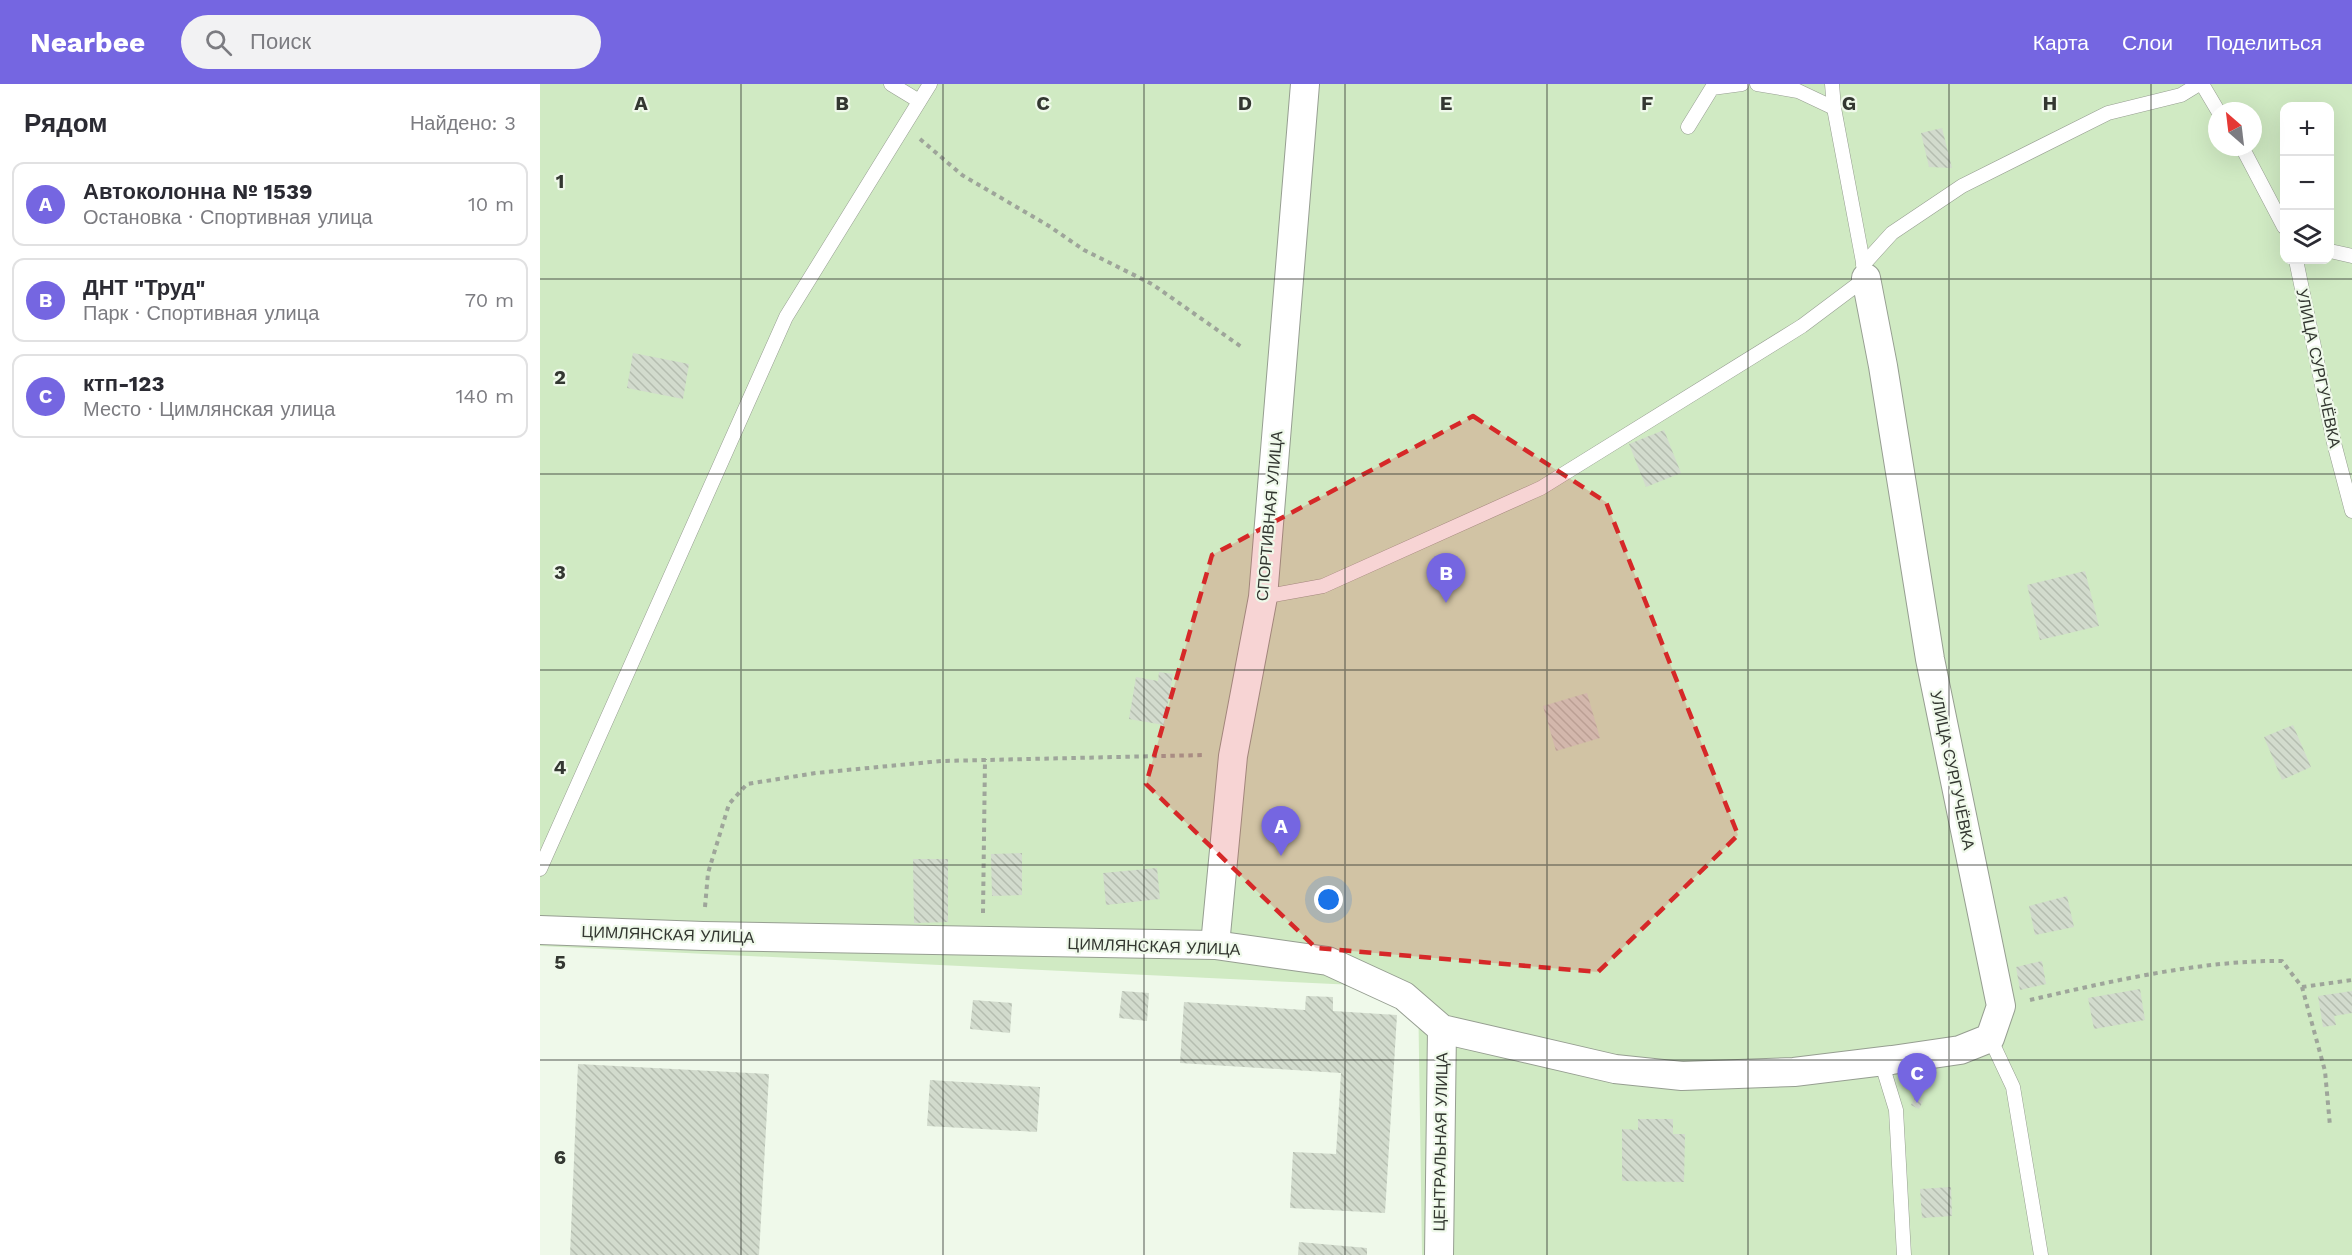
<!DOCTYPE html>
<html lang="ru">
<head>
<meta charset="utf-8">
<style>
  :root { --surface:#fff; --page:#f2f2f3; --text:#2b2b33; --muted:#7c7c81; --line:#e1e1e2; --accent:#7566e1 }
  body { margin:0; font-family:"Work Sans",sans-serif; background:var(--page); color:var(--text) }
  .controls { position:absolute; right:18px; top:18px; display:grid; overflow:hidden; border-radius:12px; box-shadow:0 6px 24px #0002 }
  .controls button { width:54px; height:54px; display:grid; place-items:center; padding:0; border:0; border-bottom:2px solid var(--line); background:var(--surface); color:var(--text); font:30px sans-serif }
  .compass { position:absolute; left:1668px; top:18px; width:54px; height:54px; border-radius:50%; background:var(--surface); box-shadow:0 6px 24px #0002; rotate:332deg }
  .you { position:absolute; left:789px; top:816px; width:21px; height:21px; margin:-15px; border:4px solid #fff; border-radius:50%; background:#1a73e8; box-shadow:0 0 0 9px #1a73e833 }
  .badge { display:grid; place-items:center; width:39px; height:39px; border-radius:50%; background:var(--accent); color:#fff; font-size:20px; font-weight:700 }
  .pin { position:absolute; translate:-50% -50px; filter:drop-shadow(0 2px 3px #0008) }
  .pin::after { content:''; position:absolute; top:32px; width:21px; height:18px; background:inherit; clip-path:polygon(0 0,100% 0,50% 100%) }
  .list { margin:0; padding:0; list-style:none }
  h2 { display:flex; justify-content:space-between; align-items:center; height:78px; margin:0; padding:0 24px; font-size:26px }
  h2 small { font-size:20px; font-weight:400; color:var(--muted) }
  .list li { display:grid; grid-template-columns:39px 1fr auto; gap:18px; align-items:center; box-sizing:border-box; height:84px; margin:0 12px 12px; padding:0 12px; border:2px solid var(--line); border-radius:12px }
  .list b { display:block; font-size:22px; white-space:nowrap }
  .list p { margin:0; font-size:20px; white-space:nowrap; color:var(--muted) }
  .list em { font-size:20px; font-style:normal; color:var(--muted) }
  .icon { flex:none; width:33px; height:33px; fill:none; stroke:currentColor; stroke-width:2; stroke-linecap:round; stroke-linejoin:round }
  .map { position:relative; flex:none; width:1812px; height:1171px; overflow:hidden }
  header { display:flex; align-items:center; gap:36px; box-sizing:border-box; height:84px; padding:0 30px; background:var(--accent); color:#fff }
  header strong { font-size:28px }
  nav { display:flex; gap:33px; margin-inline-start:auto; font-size:21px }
  .search { width:420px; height:54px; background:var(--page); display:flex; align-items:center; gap:15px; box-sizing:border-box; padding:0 21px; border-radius:33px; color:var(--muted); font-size:22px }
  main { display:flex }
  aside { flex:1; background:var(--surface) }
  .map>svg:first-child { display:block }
</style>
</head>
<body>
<header>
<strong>Nearbee</strong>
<div class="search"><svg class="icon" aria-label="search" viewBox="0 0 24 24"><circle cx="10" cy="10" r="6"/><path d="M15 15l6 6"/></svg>Поиск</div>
<nav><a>Карта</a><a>Слои</a><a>Поделиться</a></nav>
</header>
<main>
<aside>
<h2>Рядом<small>Найдено: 3</small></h2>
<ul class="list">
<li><span class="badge">A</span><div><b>Автоколонна № 1539</b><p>Остановка · Спортивная улица</p></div><em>10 m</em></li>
<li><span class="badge">B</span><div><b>ДНТ &quot;Труд&quot;</b><p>Парк · Спортивная улица</p></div><em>70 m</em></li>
<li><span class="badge">C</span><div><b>ктп-123</b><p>Место · Цимлянская улица</p></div><em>140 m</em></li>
</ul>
</aside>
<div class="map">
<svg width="1812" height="1171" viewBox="0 0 1812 1171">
  <defs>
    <pattern id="building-back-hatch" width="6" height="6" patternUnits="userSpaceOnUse" patternTransform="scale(1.5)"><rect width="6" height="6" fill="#d2dbcd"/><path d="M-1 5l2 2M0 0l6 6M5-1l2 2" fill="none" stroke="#b5bdb0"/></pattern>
  </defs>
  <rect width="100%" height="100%" fill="#eff9ea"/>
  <path fill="#d0eac3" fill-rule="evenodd" d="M0,0H1812V1171H882L878,904L0,862ZM1744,22H1790V176H1744ZM1677,27H1713V63H1677Z"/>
  <g fill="url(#building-back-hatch)">
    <path d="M1402,44L1412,84L1389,83L1381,49Z"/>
    <path d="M93,269L149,280L143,315L87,304Z"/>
    <path d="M1124,346L1141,389L1106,403L1089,360Z"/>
    <path d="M1545,487L1559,542L1500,556L1487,501Z"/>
    <path d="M619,588L633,590L624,641L589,635L596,593L618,597Z"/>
    <path d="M1047,609L1060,654L1016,667L1003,622Z"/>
    <path d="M1753,641L1771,683L1742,696L1724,653Z"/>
    <path d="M482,769V811L452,812L451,770Z"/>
    <path d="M373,775H408V838L374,839Z"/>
    <path d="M617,784L620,815L566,821L563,789Z"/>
    <path d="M1527,812L1534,843L1495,851L1489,822Z"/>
    <path d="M1502,877L1506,900L1480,906L1476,883Z"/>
    <path d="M1600,905L1605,936L1554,945L1548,914Z"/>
    <path d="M582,907L609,909L607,937L579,934Z"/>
    <path d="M1812,907V929L1794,932L1796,941L1783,943L1778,912Z"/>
    <path d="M766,912L793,913V927L857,931L845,1129L750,1124L753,1068L796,1070L801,989L640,979L644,918L765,926Z"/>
    <path d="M433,916L472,919L470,949L430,945Z"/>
    <path d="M38,980L229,990L219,1171H30Z"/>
    <path d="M390,996L500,1003L497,1048L387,1042Z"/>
    <path d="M1375,1013L1383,1017L1379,1025L1371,1021Z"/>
    <path d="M1098,1035H1133V1050H1145L1144,1098L1082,1097V1045L1098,1046Z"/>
    <path d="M1411,1103L1412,1132L1382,1134L1380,1105Z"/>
    <path d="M759,1158L827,1164V1171H758Z"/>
  </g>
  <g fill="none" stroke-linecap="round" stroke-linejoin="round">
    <g stroke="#969e91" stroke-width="15">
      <g id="lane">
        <path d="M351,0L379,17"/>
        <path d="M1217,0L1258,7L1294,24"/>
        <path d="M1662,0L1678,27"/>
        <path d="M1148,43L1172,4L1202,0"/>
        <path d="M1702,63L1744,143"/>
        <path d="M1790,167L1812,172"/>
        <path d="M1756,176L1794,359L1812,427"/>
        <path d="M1323,181L1352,149L1422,102L1568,29L1641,11L1659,0"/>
        <path d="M723,513L783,502L1001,404L1262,242L1326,194L1294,24L1292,0"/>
        <path d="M0,785L246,233L390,0"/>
        <path d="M1450,954L1473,1003L1501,1171"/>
        <path d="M1341,977L1356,1026L1364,1171"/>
      </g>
    </g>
    <g stroke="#969e91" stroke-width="30">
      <g id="street">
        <path d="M0,846L163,852L675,861L788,877L864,912L902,945L1075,985L1142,992L1254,988L1352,976L1420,966L1450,954L1461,922L1390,575L1343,282L1326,194"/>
        <path d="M675,861L693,672L723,513L765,0"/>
        <path d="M899,1171L902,945"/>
      </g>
    </g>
    <g stroke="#9ea59a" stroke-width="4" stroke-dasharray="4.5 4.5" stroke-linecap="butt">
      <path d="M380,55L422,91L509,142L544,166L612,200L703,264"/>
      <path d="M165,823L168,789L189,720L207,700L276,689L401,677L665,671"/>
      <path d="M443,829L445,675"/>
      <path d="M1762,903L1812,896"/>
      <path d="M1490,916C1567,898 1662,876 1742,877L1762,903L1785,987L1790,1042"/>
    </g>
    <use href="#lane" stroke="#fff" stroke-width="14"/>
    <use href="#street" stroke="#fff" stroke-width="28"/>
  </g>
  <path fill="#d62828" fill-opacity="0.2" stroke="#d62828" stroke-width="4.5" stroke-dasharray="12 8" stroke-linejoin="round" d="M933,332L1066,418L1198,751L1058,888L776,864L606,700L672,471Z"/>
  <path fill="none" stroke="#333731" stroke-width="1.5" stroke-opacity="0.55" d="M201,0V1171M403,0V1171M604,0V1171M805,0V1171M1007,0V1171M1208,0V1171M1409,0V1171M1611,0V1171M0,195H1812M0,390H1812M0,586H1812M0,781H1812M0,976H1812"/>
  <g text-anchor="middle" stroke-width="4.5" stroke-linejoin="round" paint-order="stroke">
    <g font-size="16" fill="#333731" stroke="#eff9ea">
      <text transform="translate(1779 284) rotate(78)" y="6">УЛИЦА СУРГУЧЁВКА</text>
      <text transform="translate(729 432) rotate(-85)" y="6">СПОРТИВНАЯ УЛИЦА</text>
      <text transform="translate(1413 686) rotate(78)" y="6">УЛИЦА СУРГУЧЁВКА</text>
      <text transform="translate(128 850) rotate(2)" y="6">ЦИМЛЯНСКАЯ УЛИЦА</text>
      <text transform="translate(614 862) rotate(2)" y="6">ЦИМЛЯНСКАЯ УЛИЦА</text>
      <text transform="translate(900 1058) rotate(-89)" y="6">ЦЕНТРАЛЬНАЯ УЛИЦА</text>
    </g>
  </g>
  <g font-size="20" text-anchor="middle" font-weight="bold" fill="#333731" stroke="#eff9ea" stroke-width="4.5" stroke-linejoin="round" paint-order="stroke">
    <text x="101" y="26">A</text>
    <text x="302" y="26">B</text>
    <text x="503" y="26">C</text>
    <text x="705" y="26">D</text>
    <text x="906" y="26">E</text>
    <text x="1107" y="26">F</text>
    <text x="1309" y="26">G</text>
    <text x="1510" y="26">H</text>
    <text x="20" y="104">1</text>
    <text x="20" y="300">2</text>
    <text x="20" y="495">3</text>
    <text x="20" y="690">4</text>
    <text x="20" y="885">5</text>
    <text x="20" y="1080">6</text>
  </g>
</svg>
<div class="controls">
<button>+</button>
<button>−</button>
<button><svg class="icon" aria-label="layers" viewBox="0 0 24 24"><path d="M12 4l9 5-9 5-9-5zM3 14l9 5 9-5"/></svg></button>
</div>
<svg class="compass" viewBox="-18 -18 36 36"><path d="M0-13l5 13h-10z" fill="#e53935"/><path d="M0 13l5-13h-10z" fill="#7c7c81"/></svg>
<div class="you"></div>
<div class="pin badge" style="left:741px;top:772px">A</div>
<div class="pin badge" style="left:906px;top:519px">B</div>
<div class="pin badge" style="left:1377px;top:1019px">C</div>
</div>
</main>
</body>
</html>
